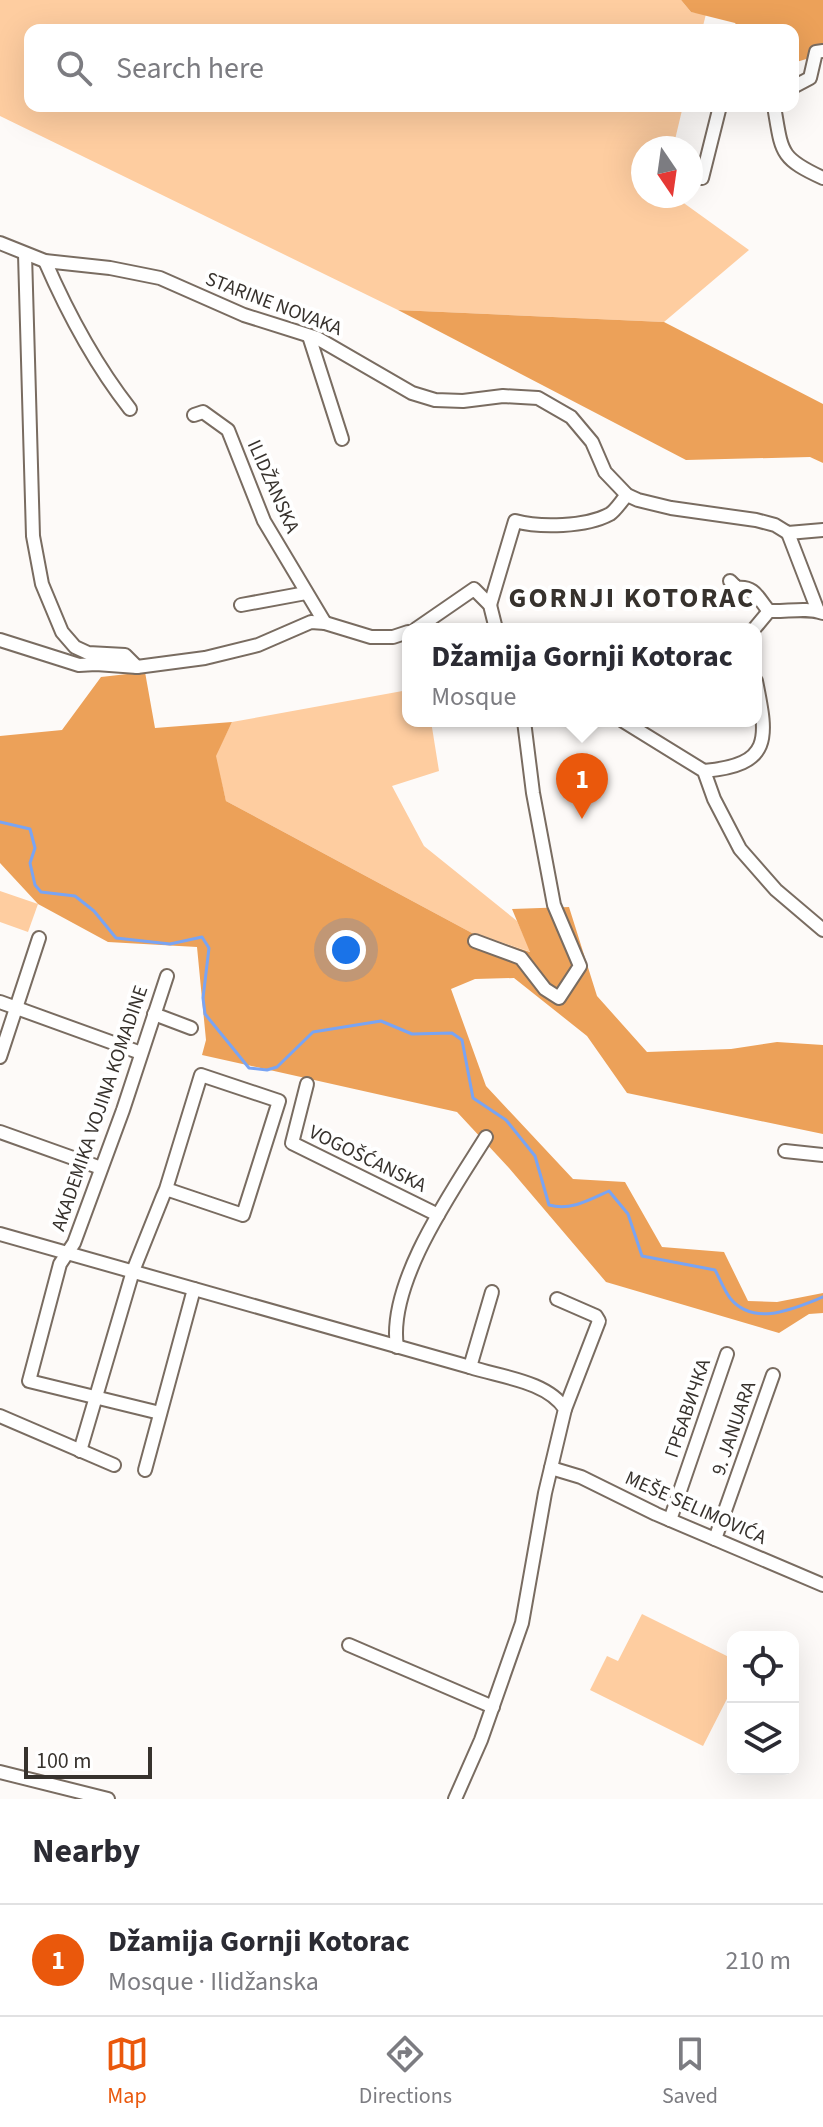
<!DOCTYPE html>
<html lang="en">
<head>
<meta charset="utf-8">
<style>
  :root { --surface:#fff; --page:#f7f7f7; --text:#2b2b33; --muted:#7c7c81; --line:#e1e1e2; --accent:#ea580c }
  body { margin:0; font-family:"Source Sans 3",sans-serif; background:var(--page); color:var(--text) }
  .controls { position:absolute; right:24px; bottom:24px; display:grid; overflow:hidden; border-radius:16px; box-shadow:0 8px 32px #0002 }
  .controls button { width:72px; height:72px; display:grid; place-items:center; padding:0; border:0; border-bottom:2px solid var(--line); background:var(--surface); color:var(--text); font:40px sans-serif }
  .compass { position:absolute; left:631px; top:136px; width:72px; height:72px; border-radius:50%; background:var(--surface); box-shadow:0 8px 32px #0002; rotate:167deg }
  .scale { position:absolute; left:24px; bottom:20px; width:128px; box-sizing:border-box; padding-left:8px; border:4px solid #37322d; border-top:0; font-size:22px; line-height:28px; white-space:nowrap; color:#37322d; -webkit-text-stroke:6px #fff; paint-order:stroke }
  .you { position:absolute; left:346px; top:950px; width:28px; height:28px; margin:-20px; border:6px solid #fff; border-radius:50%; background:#1a73e8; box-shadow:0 0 0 12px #1a73e833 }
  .badge { display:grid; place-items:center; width:52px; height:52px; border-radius:50%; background:var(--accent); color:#fff; font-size:26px; font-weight:700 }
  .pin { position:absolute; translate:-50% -66px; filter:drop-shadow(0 2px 4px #0008) }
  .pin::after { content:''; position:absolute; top:42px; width:28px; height:24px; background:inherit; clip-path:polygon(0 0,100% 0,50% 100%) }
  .popup { position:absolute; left:402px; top:623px; width:360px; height:104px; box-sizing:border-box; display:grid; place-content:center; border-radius:16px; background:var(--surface); filter:drop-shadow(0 2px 6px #0005); font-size:26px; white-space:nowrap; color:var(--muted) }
  .popup b { font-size:30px; color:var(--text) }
  .popup::after { content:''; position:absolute; left:50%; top:100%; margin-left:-16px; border:16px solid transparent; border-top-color:var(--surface) }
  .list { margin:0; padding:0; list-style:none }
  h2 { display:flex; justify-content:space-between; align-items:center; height:104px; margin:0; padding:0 32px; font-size:34px }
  h2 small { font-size:26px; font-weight:400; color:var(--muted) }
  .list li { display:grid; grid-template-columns:52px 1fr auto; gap:24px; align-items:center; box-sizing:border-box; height:112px; padding:0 32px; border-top:2px solid var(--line) }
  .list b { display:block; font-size:30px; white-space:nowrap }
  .list p { margin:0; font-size:26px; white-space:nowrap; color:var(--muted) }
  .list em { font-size:26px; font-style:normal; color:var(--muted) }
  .icon { flex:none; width:44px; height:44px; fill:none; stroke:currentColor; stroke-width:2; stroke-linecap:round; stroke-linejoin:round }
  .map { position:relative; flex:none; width:823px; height:1799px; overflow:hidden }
  .search { position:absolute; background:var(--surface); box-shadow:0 8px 32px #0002; left:24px; right:24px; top:24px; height:88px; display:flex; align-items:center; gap:20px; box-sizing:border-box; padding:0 28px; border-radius:16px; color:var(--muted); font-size:30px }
  .sheet { height:216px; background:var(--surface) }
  nav { display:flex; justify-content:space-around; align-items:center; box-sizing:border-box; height:112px; border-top:2px solid var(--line); background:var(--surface); font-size:22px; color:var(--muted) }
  nav a { display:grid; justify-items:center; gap:4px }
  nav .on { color:var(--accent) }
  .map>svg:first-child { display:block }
</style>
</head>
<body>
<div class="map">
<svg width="823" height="1799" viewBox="0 0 823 1799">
  <rect width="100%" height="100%" fill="#fdfaf8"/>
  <g fill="#fecda0">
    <path d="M0,0H681L691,12L706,14L702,30H30V106H683L673,148H643V196H674L749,250L664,322L398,310L0,116Z"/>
    <path d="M408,690V721H431L439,771L392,786L424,846L517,921L531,952L472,933L226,801L215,756L232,722Z"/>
    <path d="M0,891L38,904L28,932L0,922Z"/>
    <path d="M642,1614L733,1659V1687L703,1746L590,1690L607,1656L618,1661Z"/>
  </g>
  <g fill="#eca159">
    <path d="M681,0H823V54L793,63V30H740L735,23L691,12Z"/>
    <path d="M398,310L664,322L823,404V463L810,457L686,460Z"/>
    <path d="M145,672L155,728L232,722L216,756L226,801L472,933L530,952L512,909L569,907L597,996L647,1052L731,1049L777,1042L823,1045V1134L627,1093L587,1036L514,978L475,979L451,989L486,1086L573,1179L625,1182L662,1247L724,1252L748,1301L777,1302L823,1293V1313L809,1314L779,1333L606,1282L509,1168L457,1112L202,1055L206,1040L197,947L108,942L38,904L0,863V736L62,730L101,677Z"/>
  </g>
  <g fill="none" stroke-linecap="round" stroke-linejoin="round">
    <path stroke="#79a4f3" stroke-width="3" d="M0,822L30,829L35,848L30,863L35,885L41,892L75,896L94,911L116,938L170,944L202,937L209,948L203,998L205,1014L249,1068L267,1070L277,1067L313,1032L381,1021L412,1034L452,1033L462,1040L473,1098L506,1120L535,1156L549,1205C571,1211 589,1200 609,1191L628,1214L642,1256L715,1270C720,1279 724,1290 730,1298C754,1328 795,1308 823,1297"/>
    <g stroke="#796c61" stroke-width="16">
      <g id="minor">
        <path d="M793,87L810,78L816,52L823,51"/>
        <path d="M774,106C782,152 779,158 823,178"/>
        <path d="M702,178L720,106"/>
        <path d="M0,243L45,261L110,268L160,278L244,315L317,338L412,393L435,400L463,401L503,396L538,398L571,417L592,442L605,472L627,495L638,500L671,508L756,520L775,525L788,533L823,530"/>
        <path d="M25,254L33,536L42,584L62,632L75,647L88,653L125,655L137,667"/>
        <path d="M45,261C68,314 94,363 130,409"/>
        <path d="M309,336L342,439"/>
        <path d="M194,415L203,412L228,430L264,521L325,623"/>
        <path d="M788,533L818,611"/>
        <path d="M730,581L737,588C756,586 758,599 769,611"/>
        <path d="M241,605L306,593"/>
        <path d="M490,605L515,521C540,528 586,527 610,514C616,510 622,500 627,495"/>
        <path d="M416,629L474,589L490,605L496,629"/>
        <path d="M754,629L769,611C787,612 806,607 823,613"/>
        <path d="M0,640L79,665L96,664L137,667L205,658L258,645L311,622L325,623L371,637H393L408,632"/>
        <path d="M623,721L704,771L714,799L740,849L776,890L823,930"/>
        <path d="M704,771C772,765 768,739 756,681"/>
        <path d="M475,941L521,958L545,989L559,998L580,966L554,905L533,793L524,721"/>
        <path d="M0,1002L141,1053"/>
        <path d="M154,1014L191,1028"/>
        <path d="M0,1057L39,938"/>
        <path d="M307,1084L292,1143L438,1215"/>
        <path d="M0,1132L101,1168"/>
        <path d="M785,1151L823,1155"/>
        <path d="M0,1234L470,1367C500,1377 547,1381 565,1409L545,1493L522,1623L481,1740L455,1799"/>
        <path d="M557,1299L596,1316L599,1321L565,1409"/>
        <path d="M397,1347C387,1283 453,1190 486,1137"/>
        <path d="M470,1367L492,1292"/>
        <path d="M160,1413L29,1381L60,1264L74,1243L123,1110L167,976"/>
        <path d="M0,1416L114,1465"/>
        <path d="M80,1451L133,1271L163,1196L166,1189L201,1075L279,1101L243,1215L166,1189"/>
        <path d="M551,1468L581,1477L656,1514L823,1585"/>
        <path d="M145,1470L194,1289"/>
        <path d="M670,1520L727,1354"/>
        <path d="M715,1539L773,1375"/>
        <path d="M349,1645L493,1707"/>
        <path d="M0,1772L108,1799"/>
      </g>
    </g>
    <use href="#minor" stroke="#fff" stroke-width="12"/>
  </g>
  <g text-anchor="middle" stroke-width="8" stroke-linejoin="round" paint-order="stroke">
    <g font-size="20" fill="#37322d" stroke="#fff">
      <text transform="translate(274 303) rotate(21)" y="7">STARINE NOVAKA</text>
      <text transform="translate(274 486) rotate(66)" y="7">ILIDŽANSKA</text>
      <text transform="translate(99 1108) rotate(-71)" y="7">AKADEMIKA VOJINA KOMADINE</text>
      <text transform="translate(368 1158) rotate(26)" y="7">VOGOŠĆANSKA</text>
      <text transform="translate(687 1408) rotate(-71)" y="7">ГРБАВИЧКА</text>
      <text transform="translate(733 1428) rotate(-71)" y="7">9. JANUARA</text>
      <text transform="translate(696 1507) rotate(24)" y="7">MEŠE SELIMOVIĆA</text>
    </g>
    <g font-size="28" font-weight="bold" letter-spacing="2" fill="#37322d" stroke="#fff">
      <text x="632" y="607">GORNJI KOTORAC</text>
    </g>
  </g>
</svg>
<div class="controls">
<button><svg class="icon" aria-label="locate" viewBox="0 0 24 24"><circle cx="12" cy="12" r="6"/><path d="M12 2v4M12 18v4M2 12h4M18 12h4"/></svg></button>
<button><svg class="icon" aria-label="layers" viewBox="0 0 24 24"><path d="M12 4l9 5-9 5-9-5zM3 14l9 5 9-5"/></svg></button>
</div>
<svg class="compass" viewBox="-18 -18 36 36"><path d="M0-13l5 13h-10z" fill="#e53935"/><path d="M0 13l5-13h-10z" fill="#7c7c81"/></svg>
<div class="scale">100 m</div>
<div class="you"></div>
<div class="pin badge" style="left:582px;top:819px">1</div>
<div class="popup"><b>Džamija Gornji Kotorac</b>Mosque</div>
<div class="search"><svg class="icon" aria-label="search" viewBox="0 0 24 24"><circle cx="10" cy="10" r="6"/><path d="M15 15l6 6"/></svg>Search here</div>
</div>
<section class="sheet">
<h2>Nearby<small></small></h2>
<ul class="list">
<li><span class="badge">1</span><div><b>Džamija Gornji Kotorac</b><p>Mosque · Ilidžanska</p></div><em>210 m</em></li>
</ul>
</section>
<nav>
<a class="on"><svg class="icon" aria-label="map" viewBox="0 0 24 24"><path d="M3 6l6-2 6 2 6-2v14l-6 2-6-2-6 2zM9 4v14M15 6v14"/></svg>Map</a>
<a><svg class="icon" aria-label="directions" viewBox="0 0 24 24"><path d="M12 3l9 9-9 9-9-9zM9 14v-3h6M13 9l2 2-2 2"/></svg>Directions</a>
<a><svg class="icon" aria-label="saved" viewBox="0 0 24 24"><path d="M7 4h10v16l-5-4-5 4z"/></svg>Saved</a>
</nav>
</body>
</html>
